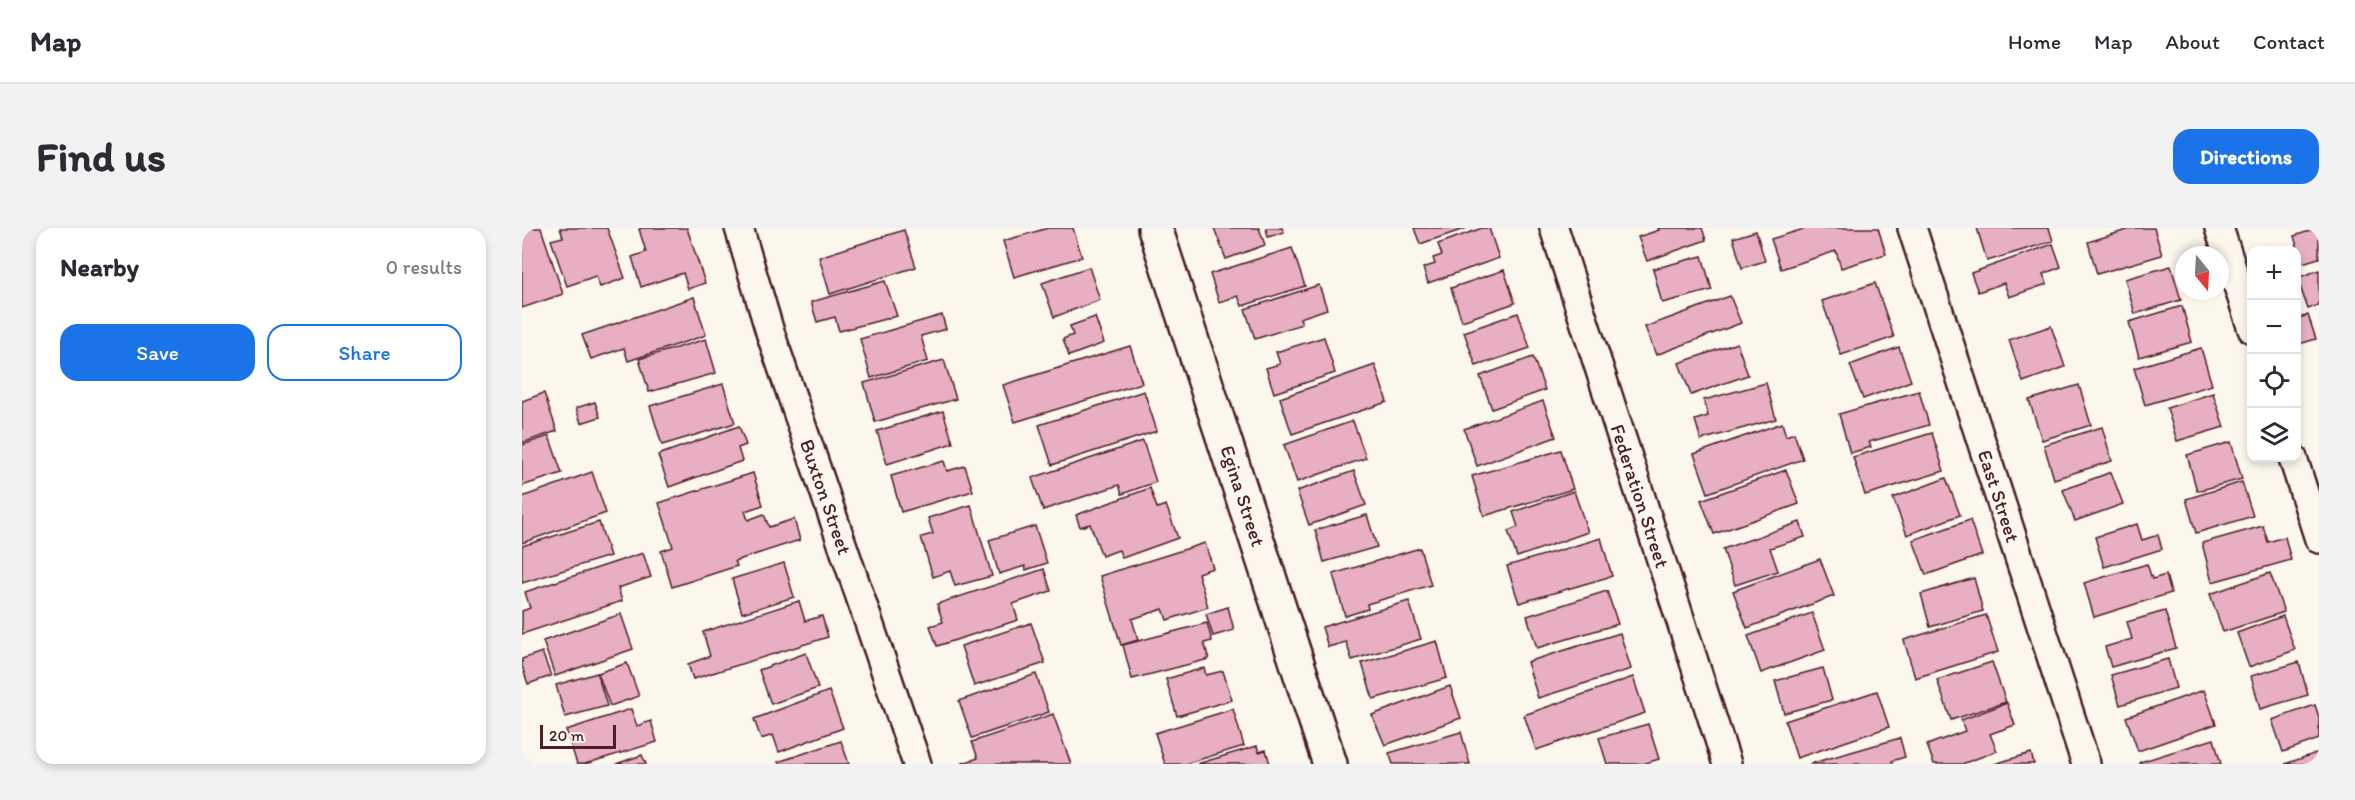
<!DOCTYPE html>
<html lang="en">
<head>
<meta charset="utf-8">
<style>
  :root { --surface:#fff; --page:#f2f2f3; --text:#2b2b33; --muted:#7c7c81; --line:#e1e1e2; --accent:#1a73e8 }
  body { margin:0; font-family:Itim,sans-serif; background:var(--page); color:var(--text) }
  .controls { position:absolute; right:18px; top:18px; display:grid; overflow:hidden; border-radius:12px; box-shadow:0 3px 9px #0003 }
  .controls button { width:54px; height:54px; display:grid; place-items:center; padding:0; border:0; border-bottom:2px solid var(--line); background:var(--surface); color:var(--text); font:30px sans-serif }
  .compass { position:absolute; left:1653px; top:18px; width:54px; height:54px; border-radius:50%; background:var(--surface); box-shadow:0 3px 9px #0003; rotate:162deg }
  .scale { position:absolute; left:18px; bottom:15px; width:76px; box-sizing:border-box; padding-left:6px; border:3px solid #4a1f2b; border-top:0; font-size:16px; line-height:21px; white-space:nowrap; color:#4a1f2b; -webkit-text-stroke:4px #fbf7ec; paint-order:stroke }
  .list { margin:0; padding:0; list-style:none }
  h2 { display:flex; justify-content:space-between; align-items:center; height:78px; margin:0; padding:0 24px; font-size:26px }
  h2 small { font-size:20px; font-weight:400; color:var(--muted) }
  .actions { display:flex; gap:12px; padding:18px 24px }
  .actions a { flex:1; padding:14px 0; border:2px solid var(--accent); border-radius:18px; text-align:center; font-size:21px; color:var(--accent) }
  .actions .main { background:var(--accent); color:#fff }
  .icon { flex:none; width:33px; height:33px; fill:none; stroke:currentColor; stroke-width:2; stroke-linecap:round; stroke-linejoin:round }
  .map { position:relative; flex:none; width:1797px; height:536px; overflow:hidden; border-radius:18px }
  header { display:flex; align-items:center; gap:36px; box-sizing:border-box; height:84px; padding:0 30px; background:var(--surface); border-bottom:2px solid var(--line) }
  header strong { font-size:28px }
  nav { display:flex; gap:33px; margin-inline-start:auto; font-size:21px }
  .intro { display:flex; align-items:center; justify-content:space-between; box-sizing:border-box; height:144px; padding:0 36px }
  h1 { margin:0; font-size:42px }
  .button { padding:15px 27px; border-radius:18px; background:var(--accent); color:#fff; font-size:21px; font-weight:700 }
  main { display:flex; gap:36px; padding:0 36px }
  aside { flex:1; background:var(--surface); border-radius:18px; box-shadow:0 3px 9px #0003 }
  .map>svg:first-child { display:block }
</style>
</head>
<body>
<header>
<strong>Map</strong>
<nav><a>Home</a><a>Map</a><a>About</a><a>Contact</a></nav>
</header>
<div class="intro"><h1>Find us</h1><a class="button">Directions</a></div>
<main>
<aside>
<h2>Nearby<small>0 results</small></h2>
<ul class="list">
</ul>
<div class="actions"><a class="main">Save</a><a>Share</a></div>
</aside>
<div class="map">
<svg width="1797" height="536" viewBox="0 0 1797 536">
  <rect width="100%" height="100%" fill="#fbf7ec"/>
  <filter id="ink" filterUnits="userSpaceOnUse"><feTurbulence type="fractalNoise" baseFrequency=".0167" numOctaves="2"/><feDisplacementMap in="SourceGraphic" scale="12" xChannelSelector="R" yChannelSelector="G"/><feConvolveMatrix kernelMatrix="1 2 1 2 8 2 1 2 1" color-interpolation-filters="sRGB"/></filter>
  <g filter="url(#ink)">
    <g fill="#e8afc2" stroke="#4a1f2b" stroke-width="1.5">
      <path d="M0,0H19L41,66L0,80Z"/>
      <path d="M38,0H85L103,50L78,59L74,48L45,58L29,12L41,9Z"/>
      <path d="M121,0H165L183,55L166,61L161,45L119,59L110,29L124,24L117,1Z"/>
      <path d="M526,0H551L560,29L492,49L481,13Z"/>
      <path d="M692,0H737L743,17L704,31Z"/>
      <path d="M744,0H760L762,4L746,9Z"/>
      <path d="M892,0H945L898,16Z"/>
      <path d="M960,0H967L977,30L906,55L901,40L913,36L911,30L920,27L916,16Z"/>
      <path d="M1136,0H1180L1184,12L1125,33L1116,9L1137,2Z"/>
      <path d="M1285,0H1356L1364,26L1319,40L1314,23L1259,41L1249,11Z"/>
      <path d="M1455,0H1527L1531,13L1465,33Z"/>
      <path d="M1611,0H1632L1640,27L1575,46L1566,14Z"/>
      <path d="M1797,0V30L1780,35L1772,8Z"/>
      <path d="M382,2L394,39L308,66L297,29Z"/>
      <path d="M1234,3L1243,33L1220,40L1211,10Z"/>
      <path d="M1531,16L1539,39L1521,46L1525,56L1487,69L1482,55L1456,64L1449,45Z"/>
      <path d="M770,20L783,58L720,78L716,68L697,74L688,46Z"/>
      <path d="M1180,28L1190,62L1140,75L1131,41Z"/>
      <path d="M1649,38L1659,72L1613,86L1603,51Z"/>
      <path d="M567,39L578,72L532,89L520,55Z"/>
      <path d="M982,42L993,75L940,93L929,60Z"/>
      <path d="M1797,42V77L1786,81L1775,50Z"/>
      <path d="M363,53L375,88L317,103L313,89L295,94L289,74Z"/>
      <path d="M1353,55L1372,109L1319,127L1300,73Z"/>
      <path d="M797,57L805,81L778,90L780,96L733,111L723,81Z"/>
      <path d="M1208,68L1219,95L1134,127L1123,99Z"/>
      <path d="M172,69L184,107L106,133L102,120L69,131L60,107Z"/>
      <path d="M1660,78L1670,114L1617,129L1607,94Z"/>
      <path d="M996,85L1008,120L954,138L942,104Z"/>
      <path d="M420,87L424,101L399,108L406,133L349,150L338,111Z"/>
      <path d="M1786,87L1794,111L1774,117V91Z"/>
      <path d="M573,89L582,115L547,128L541,111L551,107L548,98Z"/>
      <path d="M1529,98L1543,139L1501,154L1487,112Z"/>
      <path d="M802,109L813,145L752,165L744,140L758,136L754,124Z"/>
      <path d="M184,111L194,145L127,164L117,131Z"/>
      <path d="M1215,115L1226,147L1169,167L1157,135Z"/>
      <path d="M608,118L620,155L493,194L481,157Z"/>
      <path d="M1377,119L1389,153L1341,171L1328,137Z"/>
      <path d="M1679,120L1690,157L1623,177L1612,140Z"/>
      <path d="M1011,129L1023,162L970,181L958,148Z"/>
      <path d="M422,132L434,171L353,194L342,155Z"/>
      <path d="M853,137L865,174L770,206L758,170Z"/>
      <path d="M1244,155L1254,191L1179,212L1173,192L1186,188L1182,172Z"/>
      <path d="M201,156L213,195L140,217L128,178Z"/>
      <path d="M1557,157L1569,197L1520,212L1507,172Z"/>
      <path d="M622,163L635,203L530,237L517,197Z"/>
      <path d="M1397,163L1407,197L1347,214L1349,219L1328,225L1317,186Z"/>
      <path d="M22,165L35,203L0,215V173Z"/>
      <path d="M1691,165L1702,199L1655,213L1645,180Z"/>
      <path d="M1021,173L1034,209L955,238L942,201Z"/>
      <path d="M73,174L78,189L59,195L54,180Z"/>
      <path d="M421,183L431,215L365,236L355,203Z"/>
      <path d="M831,193L844,230L775,254L762,217Z"/>
      <path d="M1260,195L1264,208L1272,205L1281,231L1186,265L1172,226Z"/>
      <path d="M217,198L224,217L216,220L220,233L147,259L136,227Z"/>
      <path d="M1580,199L1590,233L1532,251L1522,217Z"/>
      <path d="M1410,205L1422,243L1343,267L1331,229Z"/>
      <path d="M27,208L40,245L0,258V217Z"/>
      <path d="M621,213L634,254L600,266L597,257L521,282L510,250Z"/>
      <path d="M1709,214L1720,251L1675,263L1665,227Z"/>
      <path d="M1039,222L1051,261L962,288L950,248Z"/>
      <path d="M422,233L425,243L443,238L451,263L379,284L369,248Z"/>
      <path d="M1264,242L1277,276L1192,306L1179,272Z"/>
      <path d="M832,243L844,277L787,297L775,263Z"/>
      <path d="M70,244L84,285L0,315V269Z"/>
      <path d="M1589,244L1601,276L1553,293L1541,262Z"/>
      <path d="M231,245L241,277L223,283L226,292L242,286L247,299L272,291L278,312L213,333L215,338L150,359L139,323L151,319L137,275Z"/>
      <path d="M1424,250L1438,287L1385,307L1371,270Z"/>
      <path d="M1720,254L1731,288L1674,305L1664,271Z"/>
      <path d="M628,260L635,280L644,277L656,310L600,330L597,322L580,328L568,296L558,299L554,287Z"/>
      <path d="M1052,263L1066,304L995,329L986,303L996,299L991,284Z"/>
      <path d="M449,277L470,348L433,358L428,343L411,349L399,309L411,306L406,290Z"/>
      <path d="M845,287L855,319L802,334L793,302Z"/>
      <path d="M1448,292L1460,327L1404,347L1391,312Z"/>
      <path d="M77,294L88,328L0,355V318Z"/>
      <path d="M1278,294L1283,309L1248,320L1256,343L1213,357L1201,321Z"/>
      <path d="M1615,296L1620,312L1636,307L1640,321L1582,339L1573,309Z"/>
      <path d="M513,298L525,335L504,342L503,338L477,346L467,312Z"/>
      <path d="M1741,298L1746,314L1763,309L1769,332L1690,354L1680,315Z"/>
      <path d="M1079,310L1090,348L997,375L985,338Z"/>
      <path d="M683,315L691,340L676,345L686,379L645,392L641,381L610,391L616,412L599,417L578,348Z"/>
      <path d="M898,320L909,357L845,376L846,381L823,388L811,346Z"/>
      <path d="M121,325L129,349L96,360L100,373L0,406V383L8,380L3,364Z"/>
      <path d="M1298,331L1312,368L1225,400L1211,363Z"/>
      <path d="M262,335L272,369L220,385L210,351Z"/>
      <path d="M1625,336L1630,351L1644,347L1649,365L1572,389L1562,355Z"/>
      <path d="M522,341L529,363L491,376L496,392L415,418L408,398L421,394L415,376Z"/>
      <path d="M1748,345L1762,384L1701,404L1688,366Z"/>
      <path d="M1452,350L1461,383L1408,399L1399,366Z"/>
      <path d="M1085,363L1096,396L1015,420L1005,388Z"/>
      <path d="M277,373L283,393L300,388L306,409L171,451L166,436L188,428L181,404Z"/>
      <path d="M887,373L899,411L830,432L824,414L806,419L800,399Z"/>
      <path d="M706,379L712,402L691,408L684,386Z"/>
      <path d="M1643,383L1654,420L1589,439L1583,419L1610,411L1605,394Z"/>
      <path d="M1290,385L1303,422L1239,445L1226,408Z"/>
      <path d="M99,386L111,421L33,448L21,413Z"/>
      <path d="M1464,387L1476,424L1393,450L1382,412Z"/>
      <path d="M1761,388L1773,422L1727,439L1715,405Z"/>
      <path d="M509,395L523,435L452,458L439,418Z"/>
      <path d="M685,395L690,413L682,415L687,431L610,451L601,417Z"/>
      <path d="M1098,405L1109,441L1016,470L1005,434Z"/>
      <path d="M915,413L925,450L851,471L840,435Z"/>
      <path d="M20,424L29,448L6,456L0,438V431Z"/>
      <path d="M284,425L296,460L249,476L237,442Z"/>
      <path d="M1646,431L1654,460L1598,477L1589,447Z"/>
      <path d="M1470,434L1484,474L1429,492L1415,452Z"/>
      <path d="M1777,434L1786,467L1738,481L1729,448Z"/>
      <path d="M105,435L117,468L88,478L76,445Z"/>
      <path d="M682,440L684,447L701,443L710,472L655,488L644,451Z"/>
      <path d="M1301,440L1310,472L1262,485L1253,453Z"/>
      <path d="M75,445L85,478L43,489L34,457Z"/>
      <path d="M514,446L527,484L450,510L437,473Z"/>
      <path d="M1111,449L1123,485L1014,522L1002,487Z"/>
      <path d="M928,458L939,490L863,517L850,487Z"/>
      <path d="M1682,462L1694,496L1616,523L1604,489Z"/>
      <path d="M307,463L321,500L257,524L251,507L239,511L232,491Z"/>
      <path d="M1355,463L1367,499L1275,530L1263,493Z"/>
      <path d="M1485,475L1493,497L1468,506L1475,523L1440,536H1412L1405,517L1443,503L1439,492Z"/>
      <path d="M1793,477L1797,489V511L1761,524L1750,492Z"/>
      <path d="M109,481L115,498L129,493L135,514L63,536H55L44,502Z"/>
      <path d="M711,481L722,518L663,536H643L633,505Z"/>
      <path d="M531,486L549,536H438L456,530L450,514Z"/>
      <path d="M1126,496L1137,531L1121,536H1085L1077,510Z"/>
      <path d="M939,504L948,536H871L867,525Z"/>
      <path d="M1378,510L1383,529L1370,533L1371,536H1287Z"/>
      <path d="M1692,511L1699,536H1618V534Z"/>
      <path d="M319,513L327,536H257L256,534Z"/>
      <path d="M735,518L737,524L744,522L748,536H675Z"/>
      <path d="M1797,524V536H1763Z"/>
      <path d="M1509,525L1512,536H1472Z"/>
      <path d="M120,527L124,536H94Z"/>
    </g>
    <g fill="none" stroke-linecap="round" stroke-linejoin="round">
      <g stroke="#4a1f2b" stroke-width="32">
        <g id="street">
          <path d="M217,0L248,104L395,536"/>
          <path d="M1032,0L1205,536"/>
          <path d="M1390,0L1564,536"/>
          <path d="M1697,0L1730,101"/>
          <path d="M1771,230L1797,311"/>
        </g>
      </g>
      <g stroke="#4a1f2b" stroke-width="38">
        <path id="secondary" d="M633,0L808,536"/>
      </g>
      <use href="#street" stroke="#fbf7ec" stroke-width="27"/>
      <use href="#secondary" stroke="#fbf7ec" stroke-width="33"/>
    </g>
  </g>
  <g text-anchor="middle" stroke-width="5" stroke-linejoin="round" paint-order="stroke">
    <g font-size="20" fill="#4a1f2b" stroke="#fbf7ec">
      <text transform="translate(721 268) rotate(72)" y="7">Egina Street</text>
      <text transform="translate(1118 268) rotate(72)" y="7">Federation Street</text>
      <text transform="translate(1477 268) rotate(72)" y="7">East Street</text>
      <text transform="translate(304 269) rotate(71)" y="7">Buxton Street</text>
    </g>
  </g>
</svg>
<div class="controls">
<button>+</button>
<button>−</button>
<button><svg class="icon" aria-label="locate" viewBox="0 0 24 24"><circle cx="12" cy="12" r="6"/><path d="M12 2v4M12 18v4M2 12h4M18 12h4"/></svg></button>
<button><svg class="icon" aria-label="layers" viewBox="0 0 24 24"><path d="M12 4l9 5-9 5-9-5zM3 14l9 5 9-5"/></svg></button>
</div>
<svg class="compass" viewBox="-18 -18 36 36"><path d="M0-13l5 13h-10z" fill="#e53935"/><path d="M0 13l5-13h-10z" fill="#7c7c81"/></svg>
<div class="scale">20 m</div>
</div>
</main>
</body>
</html>
